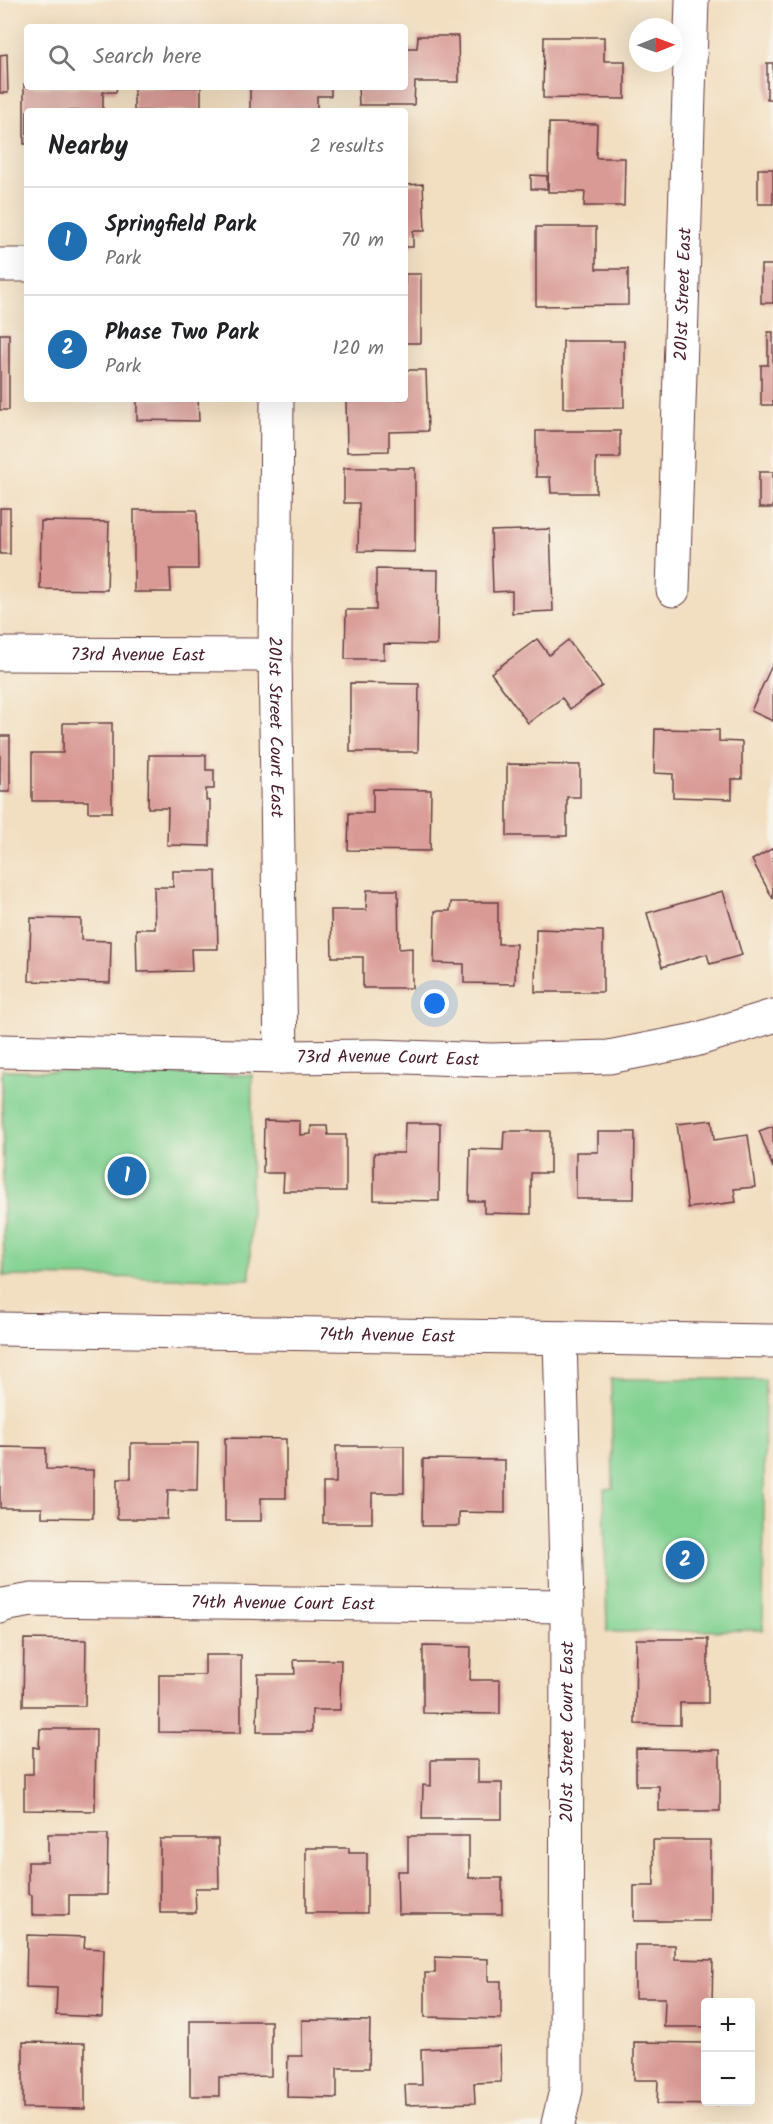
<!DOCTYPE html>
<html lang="en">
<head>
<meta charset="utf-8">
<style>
  :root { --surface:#fff; --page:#f6f6f6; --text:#202124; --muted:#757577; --line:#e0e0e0; --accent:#1f6fb2 }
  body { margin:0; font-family:Kalam,sans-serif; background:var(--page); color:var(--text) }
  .controls { position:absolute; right:18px; bottom:18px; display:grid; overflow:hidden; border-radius:6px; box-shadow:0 6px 24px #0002 }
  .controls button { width:54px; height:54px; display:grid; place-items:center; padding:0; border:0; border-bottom:2px solid var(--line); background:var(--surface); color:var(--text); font:30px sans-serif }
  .compass { position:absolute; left:629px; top:18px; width:54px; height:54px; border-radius:50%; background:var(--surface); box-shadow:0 6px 24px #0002; rotate:89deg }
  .you { position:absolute; left:435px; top:1004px; width:21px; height:21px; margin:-15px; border:4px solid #fff; border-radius:50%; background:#1a73e8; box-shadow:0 0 0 9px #1a73e833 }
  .badge { display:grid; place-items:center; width:39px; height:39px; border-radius:50%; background:var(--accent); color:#fff; font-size:20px; font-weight:700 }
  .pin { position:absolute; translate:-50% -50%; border:3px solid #fff; box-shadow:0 2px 6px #0006 }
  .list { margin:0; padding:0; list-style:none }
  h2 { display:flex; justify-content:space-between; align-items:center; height:78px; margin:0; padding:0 24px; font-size:26px }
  h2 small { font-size:20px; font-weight:400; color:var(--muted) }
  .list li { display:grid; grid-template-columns:39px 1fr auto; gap:18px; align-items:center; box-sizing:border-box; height:108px; padding:0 24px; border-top:2px solid var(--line) }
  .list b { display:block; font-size:22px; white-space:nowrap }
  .list p { margin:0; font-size:20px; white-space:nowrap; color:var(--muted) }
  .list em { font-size:20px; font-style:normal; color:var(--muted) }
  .icon { flex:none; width:33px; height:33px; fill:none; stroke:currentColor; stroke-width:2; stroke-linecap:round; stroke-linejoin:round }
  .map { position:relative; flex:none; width:773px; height:2124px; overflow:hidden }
  .search { position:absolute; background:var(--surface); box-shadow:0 6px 24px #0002; left:24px; top:24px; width:384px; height:66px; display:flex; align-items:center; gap:15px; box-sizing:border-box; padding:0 21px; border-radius:6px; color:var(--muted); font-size:22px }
  .panel { position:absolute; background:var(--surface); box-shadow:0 6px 24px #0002; left:24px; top:108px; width:384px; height:294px; border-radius:6px }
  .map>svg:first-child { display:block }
</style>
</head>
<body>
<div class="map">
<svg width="773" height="2124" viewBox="0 0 773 2124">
  <rect width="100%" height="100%" fill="#f7f3e8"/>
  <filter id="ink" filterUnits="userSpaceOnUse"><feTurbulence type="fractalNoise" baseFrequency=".0167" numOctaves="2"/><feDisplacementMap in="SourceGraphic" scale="12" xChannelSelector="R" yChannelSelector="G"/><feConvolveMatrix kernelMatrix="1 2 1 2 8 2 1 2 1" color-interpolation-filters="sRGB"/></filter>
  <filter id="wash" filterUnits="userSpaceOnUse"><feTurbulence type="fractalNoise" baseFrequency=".008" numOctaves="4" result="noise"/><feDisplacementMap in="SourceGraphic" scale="24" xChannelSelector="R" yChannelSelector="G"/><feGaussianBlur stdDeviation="1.35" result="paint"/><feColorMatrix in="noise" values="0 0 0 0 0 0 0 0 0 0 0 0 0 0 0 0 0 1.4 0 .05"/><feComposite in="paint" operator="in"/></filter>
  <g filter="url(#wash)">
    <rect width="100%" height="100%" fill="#f2dec0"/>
    <g fill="#82d292" stroke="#66785e" stroke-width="1.5">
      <path d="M2,1070L252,1075L250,1279L4,1276Z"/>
      <path d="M611,1379H765L763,1630L607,1632L604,1489L613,1488Z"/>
    </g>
    <g id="blocks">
      <g fill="#d99a95">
        <path d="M418,36H458L459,82H415L414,105H359L358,87H405V48H417Z"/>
        <path d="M544,37H604V61H625V99L543,98Z"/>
        <path d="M7,54L8,93H0V55Z"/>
        <rect x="767" y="63" width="6" height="36"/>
        <path d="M24,84H27V87H117L116,92H103V111H27V144H24Z"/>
        <rect x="134" y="87" width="67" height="24"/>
        <path d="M250,87H331V96H317V111H250Z"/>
        <path d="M549,123L597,124L596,158H625L624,206H584L585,192H548Z"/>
        <rect x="758" y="169" width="15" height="35"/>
        <path d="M531,175L547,176V189H531Z"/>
        <path d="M423,184L425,231H413V247H405V185Z"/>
        <path d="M536,227H596V269H628V305L536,306Z"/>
        <rect x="761" y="265" width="12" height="38"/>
        <rect x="405" y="274" width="16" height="69"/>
        <path d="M768,332H773V405H761V365H768Z"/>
        <rect x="0" y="334" width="9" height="76"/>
        <path d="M563,341H624V407L563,408Z"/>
        <path d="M405,370H426L428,431L389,432V451L347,452L346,399H405Z"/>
        <path d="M137,399H198L199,421L137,420Z"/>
        <path d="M536,431H620V458H596V493H551L550,477H536Z"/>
        <path d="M344,468H415V552L358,551L359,503H344Z"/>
        <rect x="759" y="472" width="14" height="36"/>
        <rect x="0" y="508" width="10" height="46"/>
        <path d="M134,510H197L198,569H170L171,592H134Z"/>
        <path d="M41,521L109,522L107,590L40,589Z"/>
        <path d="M550,529L553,611L512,613V591L493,592L491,531Z"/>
        <path d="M376,569L438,570L437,645L384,644V659H345L346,610H376Z"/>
        <path d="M537,639L549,655L568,640L602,686L570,709L562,698L528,723L491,673Z"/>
        <path d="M773,663V721L751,711Z"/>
        <path d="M350,683L419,684L418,752H350Z"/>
        <path d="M63,723H112V812H88V801H32V753H63Z"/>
        <path d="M655,729L719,730V741L742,742V779H732V799L673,797V774L654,773Z"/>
        <rect x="0" y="736" width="10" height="56"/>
        <path d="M149,755H206V770H214V789H206V800L210,801V846L167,845L168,808H148Z"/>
        <path d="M507,764L580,765V797H567V836H507Z"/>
        <path d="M373,789L431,790L430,851L348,850L349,813H373Z"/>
        <path d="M773,848V899L752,860Z"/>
        <path d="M173,871H216L218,949H191L192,971L137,972L136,929H155L154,887H173Z"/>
        <path d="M367,890H398L399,949L412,948V988H363V957H332L331,910H366Z"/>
        <path d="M723,891L742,955L710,964L707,954L662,967L647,913Z"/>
        <path d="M451,902H498V944H516L515,984L464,983V964L434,963L435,911H450Z"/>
        <path d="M31,918L81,919V940L111,941L110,983L29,981Z"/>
        <path d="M536,929L603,931V992H535Z"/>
        <path d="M264,1120L300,1121V1135L311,1134V1126H327L328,1135H346V1191H283L284,1173H263Z"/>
        <path d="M712,1120L714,1140L748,1135L755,1187L734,1189L736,1202L688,1208L677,1124Z"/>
        <path d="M405,1123H440L439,1201L374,1200V1153H404Z"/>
        <path d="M773,1126V1168L759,1131Z"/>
        <path d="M504,1131H550V1173H531V1214L484,1213V1201H469L470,1149L503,1150Z"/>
        <path d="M598,1132H635L634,1199H576V1152H598Z"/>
        <path d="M225,1438L286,1439V1498H261V1521H225Z"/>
        <path d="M131,1443H198L197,1490H168L167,1519H117V1479H131Z"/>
        <path d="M336,1446H404V1493H372V1523H323V1483H336Z"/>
        <path d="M0,1447L46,1448V1469L93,1470V1518L42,1517V1508H0Z"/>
        <path d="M423,1459L505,1460V1513L459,1512V1526H422Z"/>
        <path d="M24,1639L86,1640L85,1706H23Z"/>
        <path d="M636,1639H708V1703H680V1725L635,1724Z"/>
        <path d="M423,1646L471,1647L470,1680H500V1714L423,1713Z"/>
        <path d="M205,1655H241V1733L159,1732V1675H205Z"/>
        <path d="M294,1660H341L340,1710H312V1732H257L258,1674H295Z"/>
        <path d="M40,1729H96L95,1811L24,1810V1774H33V1747L39,1748Z"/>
        <path d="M636,1749L720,1750V1811H659V1786H636Z"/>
        <path d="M431,1760H478V1783H502V1819H422L423,1785L431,1786Z"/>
        <path d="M48,1834H108L107,1895H69V1915H32V1895L28,1894V1862H48Z"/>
        <path d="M408,1836H469V1878H502V1914H398L397,1871H408Z"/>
        <path d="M160,1839H218L219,1888H195L196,1913H160Z"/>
        <path d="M653,1840H710V1921H634V1886H654Z"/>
        <path d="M306,1848H349V1853H367V1913H306Z"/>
        <path d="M27,1935L85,1937L84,1948L104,1949L102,2017L56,2015L57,1988L26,1987Z"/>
        <path d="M635,1945H675V1959L713,1960L712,2002H706V2027H664L665,1998H635Z"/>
        <path d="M435,1957L488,1959V1981H501V2019L425,2017V1973H435Z"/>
        <path d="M302,2020L370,2021L369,2068H337V2098L287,2097L288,2056H302Z"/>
        <path d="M190,2021H271V2076L219,2077V2096H190Z"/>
        <path d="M23,2042L85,2043V2109L23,2108Z"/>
        <path d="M634,2042L706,2043V2102H718V2105L657,2104L658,2080H634Z"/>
        <path d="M500,2046L501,2082L474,2083L475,2103L406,2105L405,2085H422L421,2049Z"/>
      </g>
    </g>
  </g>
  <g filter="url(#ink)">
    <use href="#blocks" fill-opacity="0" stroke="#633c41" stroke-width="1.5"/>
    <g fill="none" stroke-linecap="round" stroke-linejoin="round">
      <g stroke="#633c41" stroke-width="35">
        <g id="minor">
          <path d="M0,265H27"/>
          <path id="s1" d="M277,399L275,655L281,1057"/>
          <path id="s2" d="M673,590L692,0"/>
          <path id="s3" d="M0,654L275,655"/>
          <path id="s4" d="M0,1051L281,1057L376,1056L492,1060L609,1057L695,1040L773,1016"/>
          <path id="s5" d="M0,1329L773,1341"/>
          <path id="s6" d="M0,1607L3,1605L32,1600L567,1606"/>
          <path id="s7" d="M558,2124L566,2090L567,1606L560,1338"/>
        </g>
      </g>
      <use href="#minor" stroke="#fff" stroke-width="33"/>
    </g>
  </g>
  <g text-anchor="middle" stroke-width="6" stroke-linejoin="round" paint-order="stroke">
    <g font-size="18" fill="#4a1f2b" stroke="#f7f3e8">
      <text dy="6" stroke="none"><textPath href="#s2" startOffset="296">201st Street East</textPath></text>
      <text dy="6" stroke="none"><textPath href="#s3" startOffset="138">73rd Avenue East</textPath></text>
      <text dy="6" stroke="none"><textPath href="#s1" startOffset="328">201st Street Court East</textPath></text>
      <text dy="6" stroke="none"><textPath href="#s4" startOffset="388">73rd Avenue Court East</textPath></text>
      <text dy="6" stroke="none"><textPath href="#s5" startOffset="387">74th Avenue East</textPath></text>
      <text dy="6" stroke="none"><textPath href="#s6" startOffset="284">74th Avenue Court East</textPath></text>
      <text dy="6" stroke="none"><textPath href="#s7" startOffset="393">201st Street Court East</textPath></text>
    </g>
  </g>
</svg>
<div class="controls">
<button>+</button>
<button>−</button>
</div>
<svg class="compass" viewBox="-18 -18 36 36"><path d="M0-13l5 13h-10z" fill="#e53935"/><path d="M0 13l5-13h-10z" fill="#757577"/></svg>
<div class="you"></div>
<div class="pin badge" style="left:127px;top:1176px">1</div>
<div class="pin badge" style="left:685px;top:1560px">2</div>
<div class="search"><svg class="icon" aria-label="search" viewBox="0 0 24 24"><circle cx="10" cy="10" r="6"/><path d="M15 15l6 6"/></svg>Search here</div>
<section class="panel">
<h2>Nearby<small>2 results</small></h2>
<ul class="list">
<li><span class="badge">1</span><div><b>Springfield Park</b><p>Park</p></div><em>70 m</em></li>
<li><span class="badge">2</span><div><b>Phase Two Park</b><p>Park</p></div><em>120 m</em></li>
</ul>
</section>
</div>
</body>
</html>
